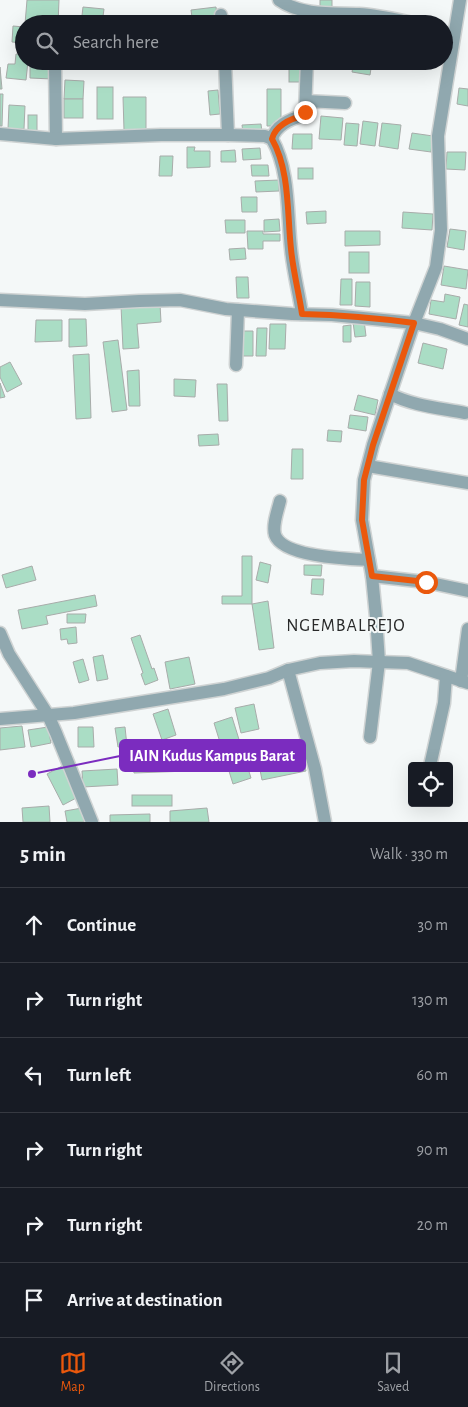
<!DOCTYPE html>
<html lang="en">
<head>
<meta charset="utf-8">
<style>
  :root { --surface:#171b24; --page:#20242c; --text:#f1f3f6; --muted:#9ea1a6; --line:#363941; --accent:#ea580c }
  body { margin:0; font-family:"Alegreya Sans",sans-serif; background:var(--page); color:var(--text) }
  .controls { position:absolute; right:15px; bottom:15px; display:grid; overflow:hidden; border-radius:5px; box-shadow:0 5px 20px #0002 }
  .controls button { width:45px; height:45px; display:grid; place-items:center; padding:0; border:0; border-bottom:1px solid var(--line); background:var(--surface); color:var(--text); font:25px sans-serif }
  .stop { position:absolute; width:15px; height:15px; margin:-11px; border:4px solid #ea580c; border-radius:50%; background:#fff }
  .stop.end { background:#ea580c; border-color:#fff; box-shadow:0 1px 5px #0008 }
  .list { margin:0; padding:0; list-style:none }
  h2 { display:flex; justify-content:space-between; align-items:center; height:65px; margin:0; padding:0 20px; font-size:21px }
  h2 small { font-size:16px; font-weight:400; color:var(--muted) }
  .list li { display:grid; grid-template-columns:32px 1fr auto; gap:15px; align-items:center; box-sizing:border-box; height:75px; padding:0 20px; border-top:1px solid var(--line) }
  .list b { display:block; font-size:19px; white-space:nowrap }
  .list em { font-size:16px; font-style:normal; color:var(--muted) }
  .icon { flex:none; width:28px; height:28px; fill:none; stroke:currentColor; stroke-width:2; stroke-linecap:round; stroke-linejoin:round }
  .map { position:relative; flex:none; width:468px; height:822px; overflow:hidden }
  .search { position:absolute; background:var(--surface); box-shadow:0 5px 20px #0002; left:15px; right:15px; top:15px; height:55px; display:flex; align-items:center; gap:12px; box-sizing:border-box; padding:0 18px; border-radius:28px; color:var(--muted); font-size:19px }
  .sheet { height:515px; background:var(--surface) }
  nav { display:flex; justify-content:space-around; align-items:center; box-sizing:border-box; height:70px; border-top:1px solid var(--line); background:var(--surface); font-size:14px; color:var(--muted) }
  nav a { display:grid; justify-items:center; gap:2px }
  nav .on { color:var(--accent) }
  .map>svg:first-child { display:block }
</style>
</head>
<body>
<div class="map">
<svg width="468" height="822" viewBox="0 0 468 822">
  <rect width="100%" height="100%" fill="#f4f8f8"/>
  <g fill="#aaddc5" stroke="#a8acaa">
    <path d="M27,0H59L58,24H25Z"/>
    <rect x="320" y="0" width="12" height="12"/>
    <path d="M83,7L104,9L102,24H81Z"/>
    <path d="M216,7L218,24H193L191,10Z"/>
    <rect x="288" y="21" width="13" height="3"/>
    <path d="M13,26L24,27V43L12,42Z"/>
    <path d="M16,54L24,55V61H28L26,80L6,78L8,64H15Z"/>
    <path d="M197,61H222V62L198,65Z"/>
    <rect x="289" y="61" width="13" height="21"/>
    <path d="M354,61L372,62L370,75L352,72Z"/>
    <path d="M30,62L53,63L52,79L30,78Z"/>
    <path d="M0,67L2,89H0Z"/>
    <path d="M65,80L84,81L83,99H64Z"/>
    <rect x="97" y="87" width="16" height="32"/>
    <path d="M459,88L468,89V106L457,104Z"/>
    <path d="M267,89H281V122H274V126H267Z"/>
    <path d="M218,90L220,114L210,115L208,91Z"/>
    <path d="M0,94H3L2,126H0Z"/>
    <path d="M123,97H146V130H124Z"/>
    <rect x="64" y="99" width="19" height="19"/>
    <path d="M9,105L25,106L24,129H8Z"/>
    <rect x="28" y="115" width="9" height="16"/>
    <path d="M321,116L343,118L341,140L319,139Z"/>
    <path d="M363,121L378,123L375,146L360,144Z"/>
    <path d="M346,123L359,124L357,146L344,145Z"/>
    <path d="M382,123L401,125L398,149L379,146Z"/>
    <path d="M261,124L262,132L243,133L242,125Z"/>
    <path d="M412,133L433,136L431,152L409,149Z"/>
    <path d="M293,134H312V149H292Z"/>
    <path d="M187,147H195L194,151H210V167L187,168Z"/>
    <path d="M260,148L261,159L243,160L242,149Z"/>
    <path d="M235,150L236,162H221V151Z"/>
    <path d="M447,152H466L465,170L446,169Z"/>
    <path d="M160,156H173L172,176H159Z"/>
    <path d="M251,165H268L269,176H252Z"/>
    <rect x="298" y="168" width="15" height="11"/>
    <path d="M279,180V191L256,192L255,181Z"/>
    <path d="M241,197H257V212H242Z"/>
    <path d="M326,211V223L307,224L306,212Z"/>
    <path d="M403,212L433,214L432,230L402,228Z"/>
    <path d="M279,219L280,231L264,232V220Z"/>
    <path d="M225,220H245V233H226Z"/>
    <path d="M450,229L466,231L464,250L447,247Z"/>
    <path d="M247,231H263V234H280V241H263V249H248Z"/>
    <path d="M345,231H380V245L345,246Z"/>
    <path d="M245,248L246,259L230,260L229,249Z"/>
    <rect x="349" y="252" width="20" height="21"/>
    <path d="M444,266L468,270L466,289L441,285Z"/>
    <path d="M236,277H248L249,298H237Z"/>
    <path d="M341,279H352V305H340Z"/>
    <path d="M356,282H370V307L355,306Z"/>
    <path d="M445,294L460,297L456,319L429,314L431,300L444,302Z"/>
    <path d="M160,304L161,322L137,324L139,348L123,349L121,306Z"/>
    <path d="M464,304L468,305V327L459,325Z"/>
    <path d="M69,319H86L87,346L69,347Z"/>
    <path d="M36,320H62V341L35,342Z"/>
    <path d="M364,320L366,336L355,337L353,322Z"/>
    <path d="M270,324H286L285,349H269Z"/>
    <path d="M351,325V342H343V326Z"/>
    <path d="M257,328H267L266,356H256Z"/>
    <path d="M242,331H253V356H241Z"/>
    <path d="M118,340L127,410L112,412L103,342Z"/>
    <path d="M423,343L447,349L443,369L418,363Z"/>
    <path d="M89,354L91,418L76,419L73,355Z"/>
    <path d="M10,362L22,384L7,392L0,377V367Z"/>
    <path d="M139,370L140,406H129L127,371Z"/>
    <path d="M174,379L196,380L195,397L174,396Z"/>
    <path d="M0,383L5,397L0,398Z"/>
    <path d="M217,384H227L228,421H219Z"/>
    <path d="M358,395L378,400L375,415L354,410Z"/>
    <path d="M350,415L368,417L366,431L348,428Z"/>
    <path d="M328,430L342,431L341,442L327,441Z"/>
    <path d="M218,434L219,445L199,446L198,435Z"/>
    <path d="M292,449H303V479H291Z"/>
    <path d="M242,556H252V604H222V596H242Z"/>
    <path d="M260,562L271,565L268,583L256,580Z"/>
    <path d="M304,565H322L321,576L304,575Z"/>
    <path d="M32,566L36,580L6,588L2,575Z"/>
    <path d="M312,579H324L323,595L311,594Z"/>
    <path d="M95,595L97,606L46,616L48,624L22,629L18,610Z"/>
    <path d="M268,601L274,648L259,650L252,604Z"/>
    <path d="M67,614H86L85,623H67Z"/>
    <path d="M76,627L77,643L68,644L67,639L61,640L60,629Z"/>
    <path d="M140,635L152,669L154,668L158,680L145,685L141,674L143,673L131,638Z"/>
    <path d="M103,655L108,679L97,681L93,657Z"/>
    <path d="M189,657L195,684L170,689L165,662Z"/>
    <path d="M83,659L89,680L79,683L73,662Z"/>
    <path d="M254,704L259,729L241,733L235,708Z"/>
    <path d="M168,709L176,735L162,740L153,714Z"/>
    <path d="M232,717L251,778L233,784L214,723Z"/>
    <path d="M22,726L25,747L0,750V728Z"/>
    <path d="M48,727L51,743L31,747L28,730Z"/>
    <path d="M78,727H93L94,747H78Z"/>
    <path d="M125,727L127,746L118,747L115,728Z"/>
    <path d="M303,756L306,771L262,780L259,765Z"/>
    <path d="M187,762L188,771L134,773L133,763Z"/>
    <path d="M64,765L80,796L63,805L47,774Z"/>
    <path d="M117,769L118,785L83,787L82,771Z"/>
    <rect x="132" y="795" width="40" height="11"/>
    <path d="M49,806L50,822H23L22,808Z"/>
    <path d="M82,808L84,822H67L65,811Z"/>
    <path d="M207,808L209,822H170V811Z"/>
    <path d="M150,814V822H110V815Z"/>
  </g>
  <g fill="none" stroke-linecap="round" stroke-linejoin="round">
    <g stroke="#cfd3d3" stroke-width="15">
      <g id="minor">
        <path d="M279,0C302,16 333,13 359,14C378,15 398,20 417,24"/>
        <path d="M221,15L222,24"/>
        <path d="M55,61L56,139"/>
        <path d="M225,61L228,135"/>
        <path d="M306,101L345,103"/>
        <path d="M0,134L56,139L161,135H228L265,136L272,139C290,171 287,213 291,249C293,271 299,293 302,314"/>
        <path d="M272,139C275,126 290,119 302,116L305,112L307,61"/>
        <path d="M0,300L85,304L139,301L180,300L226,309L292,314L332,315L414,323L440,329L468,339"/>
        <path d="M236,365L238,310"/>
        <path d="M390,394C413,406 440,408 465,413"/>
        <path d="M368,466L468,483"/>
        <path d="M280,501C278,510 272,525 275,535C283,557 348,559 369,560"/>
        <path d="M372,576L426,582L468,591"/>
        <path d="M0,633L9,654L48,715L56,733L92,822"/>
        <path d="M288,670L315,769L325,822"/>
        <path d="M461,681L468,629"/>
        <path d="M0,719L74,713L224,689L269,678L288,670L320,663L354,661L379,662L376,617L372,576L362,520L364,480L373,445L414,323L436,267L441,230L438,136L460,0"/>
        <path d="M370,737L379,662L408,663L468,683"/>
        <path d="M430,766L444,703L446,676"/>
      </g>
    </g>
    <use href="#minor" stroke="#90a8af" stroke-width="12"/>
  </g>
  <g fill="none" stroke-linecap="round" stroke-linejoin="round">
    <path stroke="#ea580c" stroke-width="6" d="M305,112L302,116C290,119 275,126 272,139C290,171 287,213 291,249C293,271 299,293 302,314C340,315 377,318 414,323L373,445L364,480L362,520L372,576L426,582"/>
  </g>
  <g text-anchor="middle" stroke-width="4" stroke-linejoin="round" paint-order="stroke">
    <g font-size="18" letter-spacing="1" fill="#282929" stroke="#f4f8f8">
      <text x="346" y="631">NGEMBALREJO</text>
    </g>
  </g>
  <path fill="none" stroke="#7b2cbf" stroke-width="2" d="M32 774L120 756"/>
  <circle fill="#7b2cbf" stroke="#f4f8f8" stroke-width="2" cx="32" cy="774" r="5"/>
  <rect fill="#7b2cbf" stroke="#7b2cbf" stroke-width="2" x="120" y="740" width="185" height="31" rx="5"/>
  <g font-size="16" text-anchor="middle" font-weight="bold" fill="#fff">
    <text x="212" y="761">IAIN Kudus Kampus Barat</text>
  </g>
</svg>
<div class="controls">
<button><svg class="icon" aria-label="locate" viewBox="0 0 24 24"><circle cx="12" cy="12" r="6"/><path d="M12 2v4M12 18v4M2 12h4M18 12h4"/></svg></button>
</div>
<div class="stop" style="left:426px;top:582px"></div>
<div class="stop end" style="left:305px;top:112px"></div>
<div class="search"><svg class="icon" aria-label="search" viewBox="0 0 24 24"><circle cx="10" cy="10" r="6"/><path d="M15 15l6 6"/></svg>Search here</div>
</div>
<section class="sheet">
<h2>5 min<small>Walk · 330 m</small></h2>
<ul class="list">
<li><svg class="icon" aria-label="ahead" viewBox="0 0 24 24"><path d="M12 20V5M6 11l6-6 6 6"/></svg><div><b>Continue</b></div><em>30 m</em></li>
<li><svg class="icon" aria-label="right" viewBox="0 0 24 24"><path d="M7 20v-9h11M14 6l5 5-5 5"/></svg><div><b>Turn right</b></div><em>130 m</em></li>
<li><svg class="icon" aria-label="left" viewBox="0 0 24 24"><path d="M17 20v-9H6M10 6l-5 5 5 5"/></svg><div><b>Turn left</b></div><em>60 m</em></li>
<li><svg class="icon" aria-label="right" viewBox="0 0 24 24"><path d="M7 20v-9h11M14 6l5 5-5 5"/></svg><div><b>Turn right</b></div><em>90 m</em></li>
<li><svg class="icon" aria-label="right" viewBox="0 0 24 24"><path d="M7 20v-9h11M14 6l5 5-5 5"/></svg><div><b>Turn right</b></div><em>20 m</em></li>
<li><svg class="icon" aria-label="arrive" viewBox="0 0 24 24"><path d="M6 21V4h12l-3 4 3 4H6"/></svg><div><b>Arrive at destination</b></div></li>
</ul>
</section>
<nav>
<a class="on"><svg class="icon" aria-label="map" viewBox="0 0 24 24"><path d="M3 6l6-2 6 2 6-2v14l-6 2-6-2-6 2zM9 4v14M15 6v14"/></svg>Map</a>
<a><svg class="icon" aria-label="directions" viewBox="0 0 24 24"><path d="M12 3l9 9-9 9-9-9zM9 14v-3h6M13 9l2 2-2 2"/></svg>Directions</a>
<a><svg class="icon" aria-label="saved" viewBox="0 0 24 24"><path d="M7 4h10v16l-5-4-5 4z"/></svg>Saved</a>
</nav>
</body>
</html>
